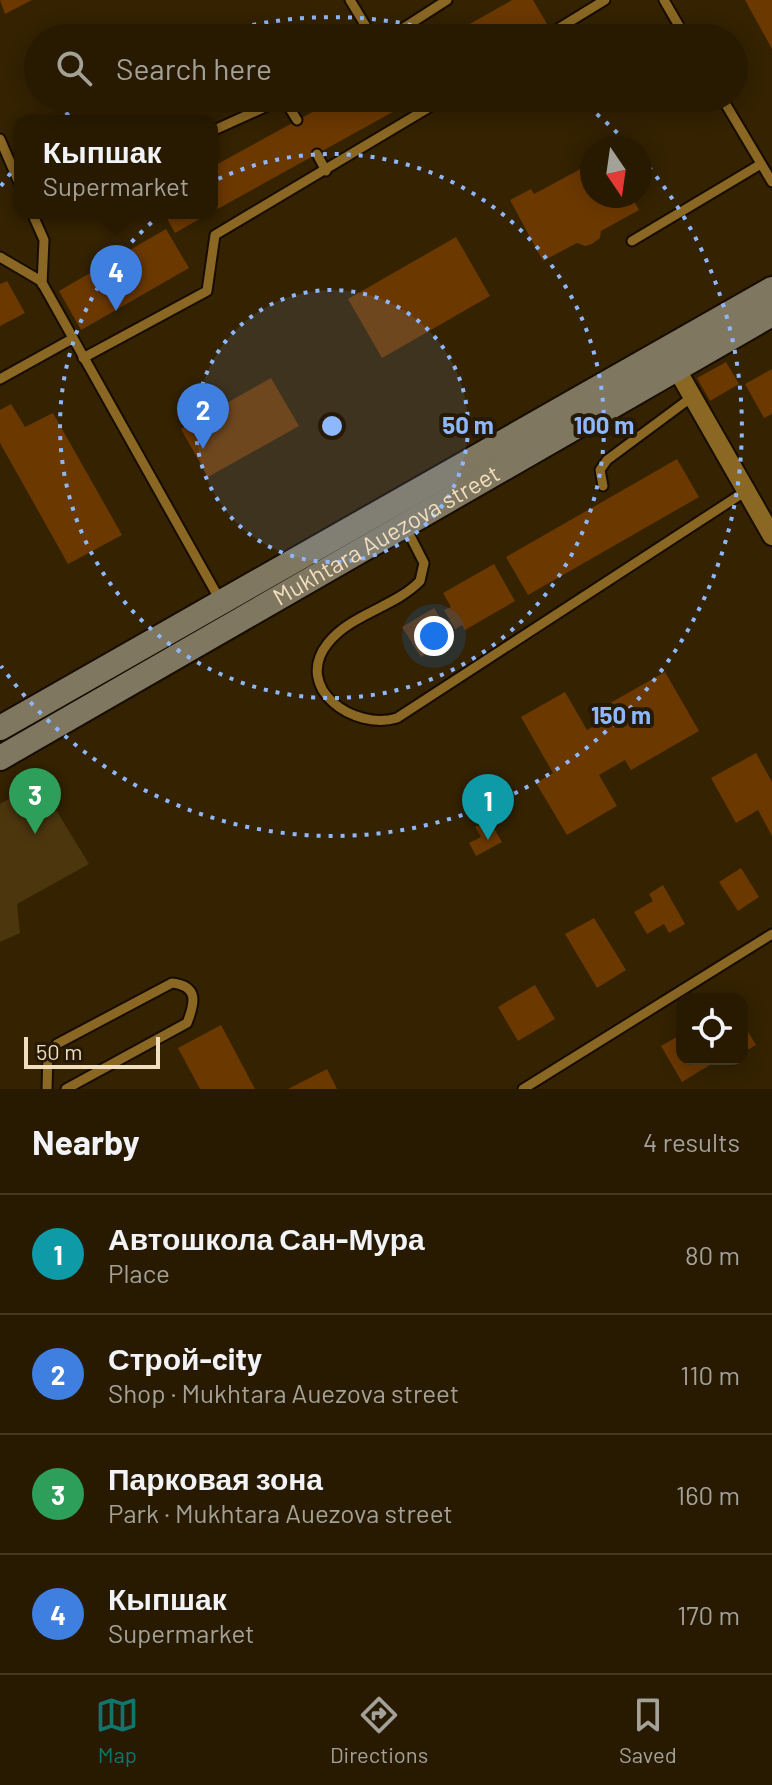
<!DOCTYPE html>
<html lang="en">
<head>
<meta charset="utf-8">
<style>
  :root { --surface:#271a00; --page:#2f230a; --text:#f1f3f6; --muted:#a4a199; --line:#433822; --accent:#0f766e }
  body { margin:0; font-family:Barlow,sans-serif; background:var(--page); color:var(--text) }
  .controls { position:absolute; right:24px; bottom:24px; display:grid; overflow:hidden; border-radius:16px; box-shadow:0 4px 20px #0003 }
  .controls button { width:72px; height:72px; display:grid; place-items:center; padding:0; border:0; border-bottom:2px solid var(--line); background:var(--surface); color:var(--text); font:40px sans-serif }
  .compass { position:absolute; left:580px; top:136px; width:72px; height:72px; border-radius:50%; background:var(--surface); box-shadow:0 4px 20px #0003; rotate:167deg }
  .scale { position:absolute; left:24px; bottom:20px; width:136px; box-sizing:border-box; padding-left:8px; border:4px solid #f1debe; border-top:0; font-size:22px; line-height:28px; white-space:nowrap; color:#f1debe; -webkit-text-stroke:6px #261a06; paint-order:stroke }
  .you { position:absolute; left:434px; top:636px; width:28px; height:28px; margin:-20px; border:6px solid #fff; border-radius:50%; background:#1a73e8; box-shadow:0 0 0 12px #1a73e833 }
  .badge { display:grid; place-items:center; width:52px; height:52px; border-radius:50%; background:var(--accent); color:#fff; font-size:26px; font-weight:700 }
  .pin { position:absolute; translate:-50% -66px; filter:drop-shadow(0 2px 4px #0008) }
  .pin::after { content:''; position:absolute; top:42px; width:28px; height:24px; background:inherit; clip-path:polygon(0 0,100% 0,50% 100%) }
  .popup { position:absolute; left:14px; top:115px; width:204px; height:104px; box-sizing:border-box; display:grid; place-content:center; border-radius:16px; background:var(--surface); filter:drop-shadow(0 2px 6px #0005); font-size:26px; white-space:nowrap; color:var(--muted) }
  .popup b { font-size:30px; color:var(--text) }
  .popup::after { content:''; position:absolute; left:50%; top:100%; margin-left:-16px; border:16px solid transparent; border-top-color:var(--surface) }
  .list { margin:0; padding:0; list-style:none }
  h2 { display:flex; justify-content:space-between; align-items:center; height:104px; margin:0; padding:0 32px; font-size:34px }
  h2 small { font-size:26px; font-weight:400; color:var(--muted) }
  .list li { display:grid; grid-template-columns:52px 1fr auto; gap:24px; align-items:center; box-sizing:border-box; height:120px; padding:0 32px; border-top:2px solid var(--line) }
  .list b { display:block; font-size:30px; white-space:nowrap }
  .list p { margin:0; font-size:26px; white-space:nowrap; color:var(--muted) }
  .list em { font-size:26px; font-style:normal; color:var(--muted) }
  .icon { flex:none; width:44px; height:44px; fill:none; stroke:currentColor; stroke-width:2; stroke-linecap:round; stroke-linejoin:round }
  .map { position:relative; flex:none; width:772px; height:1089px; overflow:hidden }
  .search { position:absolute; background:var(--surface); box-shadow:0 4px 20px #0003; left:24px; right:24px; top:24px; height:88px; display:flex; align-items:center; gap:20px; box-sizing:border-box; padding:0 28px; border-radius:44px; color:var(--muted); font-size:30px }
  .sheet { height:584px; background:var(--surface) }
  nav { display:flex; justify-content:space-around; align-items:center; box-sizing:border-box; height:112px; border-top:2px solid var(--line); background:var(--surface); font-size:22px; color:var(--muted) }
  nav a { display:grid; justify-items:center; gap:4px }
  nav .on { color:var(--accent) }
  .map>svg:first-child { display:block }
</style>
</head>
<body>
<div class="map">
<svg width="772" height="1089" viewBox="0 0 772 1089">
  <rect width="100%" height="100%" fill="#342200"/>
  <path fill="#4b360e" d="M39,782L89,864L17,904L20,933L0,942V804Z"/>
  <g fill="#6b3800">
    <path d="M0,0H32L5,14Z"/>
    <path d="M512,0H533L547,24L523,38H445Z"/>
    <path d="M745,0H772V49Z"/>
    <path d="M338,98H418L212,212V167Z"/>
    <path d="M592,154V196H631L639,210L601,231L600,238L592,244L585,246L577,243L543,261L510,200L531,189L534,194L590,164L586,157Z"/>
    <path d="M164,213H210L175,233Z"/>
    <path d="M166,229L189,268L81,330L59,291Z"/>
    <path d="M456,237L490,296L382,358L348,299Z"/>
    <path d="M7,281L25,313L0,326V284Z"/>
    <path d="M726,362L739,384L710,401L697,378Z"/>
    <path d="M772,369V414L764,418L745,384Z"/>
    <path d="M271,378L299,426L208,477L181,429Z"/>
    <path d="M11,404L25,427L53,413L122,535L68,564L0,443V410Z"/>
    <path d="M677,459L699,497L528,595L506,557Z"/>
    <path d="M494,564L515,601L465,630L462,625L455,629L444,610L451,607L443,593Z"/>
    <path d="M434,608L452,638L421,657L402,627Z"/>
    <path d="M665,672L699,731L631,770L625,760L599,775L617,806L567,835L536,783L553,773L521,717L565,692L587,730L602,721L596,711Z"/>
    <path d="M756,753L772,782V836L758,810L736,823L711,778Z"/>
    <path d="M489,820L502,842L476,856L469,843L481,837L475,827Z"/>
    <path d="M741,868L759,897L738,911L719,882Z"/>
    <path d="M663,885L685,924L669,933L664,924L647,934L634,912L653,901L649,894Z"/>
    <path d="M594,918L626,970L597,988L565,934Z"/>
    <path d="M535,985L555,1019L518,1041L498,1007Z"/>
    <path d="M742,1022L756,1045L742,1053Z"/>
    <path d="M221,1025L255,1089H200L178,1048Z"/>
    <path d="M682,1034V1059H710L713,1063L682,1082L661,1046Z"/>
    <path d="M327,1069L337,1089H288Z"/>
  </g>
  <g fill="none" stroke-linecap="round" stroke-linejoin="round">
    <g stroke="#170c00" stroke-width="13">
      <g id="lane">
        <path d="M350,0L373,38"/>
        <path d="M664,0L686,38"/>
        <path d="M388,38L447,0"/>
        <path d="M543,38L605,0"/>
        <path d="M722,98L772,182"/>
        <path d="M284,99L297,120"/>
        <path d="M212,131L285,98"/>
        <path d="M0,139L20,185"/>
        <path d="M317,154L326,171"/>
        <path d="M32,213L44,240L42,284"/>
        <path d="M632,241L761,164"/>
        <path d="M0,257L41,281L220,600"/>
        <path d="M83,358L207,291L215,235L445,98"/>
        <path d="M0,379L72,339"/>
        <path d="M603,486L600,470L607,460L692,397"/>
        <path d="M405,526L424,563L420,581C395,607 351,614 328,643C292,688 354,731 397,718L746,491"/>
        <path d="M47,1089L48,1055L57,1044L172,983C199,986 195,1003 187,1023L66,1089"/>
        <path d="M523,1089L772,934"/>
      </g>
    </g>
    <g stroke="#170c00" stroke-width="22">
      <path id="street" d="M676,368L772,536"/>
    </g>
    <g stroke="#170c00" stroke-width="28">
      <g id="secondary">
        <path d="M0,728L772,289"/>
        <path id="s1" d="M0,758L772,314"/>
      </g>
    </g>
    <use href="#lane" stroke="#8a6723" stroke-width="9"/>
    <use href="#street" stroke="#8a6723" stroke-width="18"/>
    <use href="#secondary" stroke="#807760" stroke-width="24"/>
  </g>
  <circle cx="332" cy="426" r="136" fill="#8eb8fd" fill-opacity=".12"/>
  <g fill="none" stroke="#8eb8fd" stroke-width="4" stroke-dasharray="4 8">
    <circle cx="332" cy="426" r="136"/>
    <circle cx="332" cy="426" r="272"/>
    <path d="M1 186A409 409 0 0 1 86 99M206 37A409 409 0 0 1 458 37M578 99A409 409 0 0 1 631 147M641 158A409 409 0 1 1 1 666"/>
  </g>
  <g text-anchor="middle" stroke-width="8" stroke-linejoin="round" paint-order="stroke">
    <g font-size="24" fill="#f1debe" stroke="#261a06">
      <text dy="8" stroke="none"><textPath href="#s1" startOffset="446">Mukhtara Auezova street</textPath></text>
    </g>
  </g>
  <circle cx="332" cy="426" r="12" fill="#8eb8fd" stroke="#261a06" stroke-width="4"/>
  <g font-size="24" text-anchor="middle" font-weight="bold" fill="#8eb8fd" stroke="#261a06" stroke-width="8" stroke-linejoin="round" paint-order="stroke">
    <text x="468" y="434">50 m</text>
    <text x="604" y="434">100 m</text>
    <text x="621" y="724">150 m</text>
  </g>
</svg>
<div class="controls">
<button><svg class="icon" aria-label="locate" viewBox="0 0 24 24"><circle cx="12" cy="12" r="6"/><path d="M12 2v4M12 18v4M2 12h4M18 12h4"/></svg></button>
</div>
<svg class="compass" viewBox="-18 -18 36 36"><path d="M0-13l5 13h-10z" fill="#e53935"/><path d="M0 13l5-13h-10z" fill="#a4a199"/></svg>
<div class="scale">50 m</div>
<div class="you"></div>
<div class="pin badge" style="left:488px;top:840px;background:#0f9aa8">1</div>
<div class="pin badge" style="left:203px;top:449px;background:#3f7fe0">2</div>
<div class="pin badge" style="left:35px;top:834px;background:#2e9e5b">3</div>
<div class="pin badge" style="left:116px;top:311px;background:#3f7fe0">4</div>
<div class="popup"><b>Кыпшак</b>Supermarket</div>
<div class="search"><svg class="icon" aria-label="search" viewBox="0 0 24 24"><circle cx="10" cy="10" r="6"/><path d="M15 15l6 6"/></svg>Search here</div>
</div>
<section class="sheet">
<h2>Nearby<small>4 results</small></h2>
<ul class="list">
<li><span class="badge" style="background:#0f9aa8">1</span><div><b>Автошкола Сан-Мура</b><p>Place</p></div><em>80 m</em></li>
<li><span class="badge" style="background:#3f7fe0">2</span><div><b>Строй-city</b><p>Shop · Mukhtara Auezova street</p></div><em>110 m</em></li>
<li><span class="badge" style="background:#2e9e5b">3</span><div><b>Парковая зона</b><p>Park · Mukhtara Auezova street</p></div><em>160 m</em></li>
<li><span class="badge" style="background:#3f7fe0">4</span><div><b>Кыпшак</b><p>Supermarket</p></div><em>170 m</em></li>
</ul>
</section>
<nav>
<a class="on"><svg class="icon" aria-label="map" viewBox="0 0 24 24"><path d="M3 6l6-2 6 2 6-2v14l-6 2-6-2-6 2zM9 4v14M15 6v14"/></svg>Map</a>
<a><svg class="icon" aria-label="directions" viewBox="0 0 24 24"><path d="M12 3l9 9-9 9-9-9zM9 14v-3h6M13 9l2 2-2 2"/></svg>Directions</a>
<a><svg class="icon" aria-label="saved" viewBox="0 0 24 24"><path d="M7 4h10v16l-5-4-5 4z"/></svg>Saved</a>
</nav>
</body>
</html>
